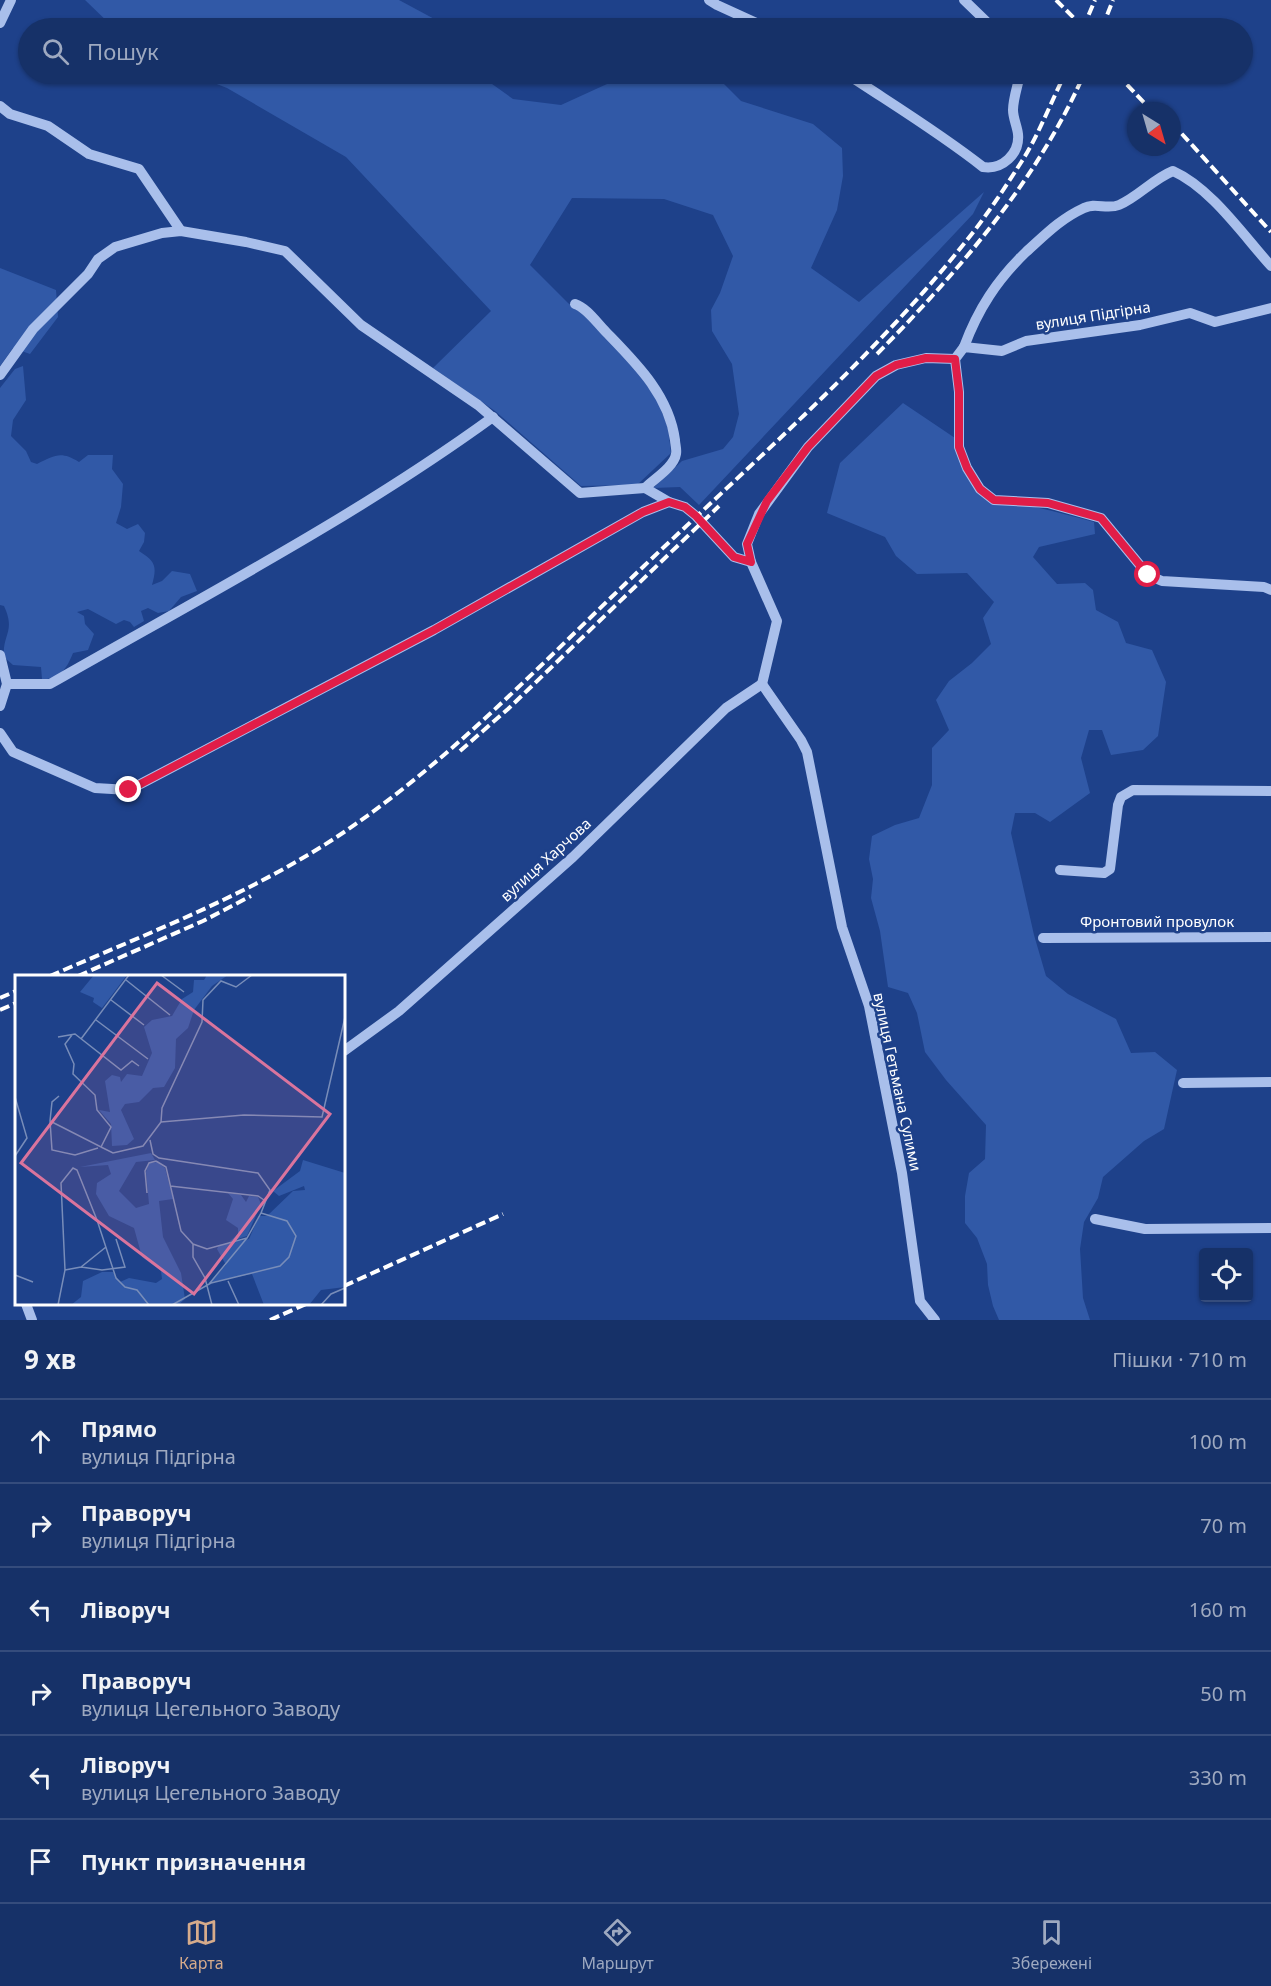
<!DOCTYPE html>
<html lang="uk">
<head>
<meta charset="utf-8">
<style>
  :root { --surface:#163168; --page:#1f396e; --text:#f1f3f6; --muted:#9ea9c0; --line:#354c7c; --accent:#d6ab8b }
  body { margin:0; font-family:"Noto Sans",sans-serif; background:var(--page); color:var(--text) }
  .controls { position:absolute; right:18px; bottom:18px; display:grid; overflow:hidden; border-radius:6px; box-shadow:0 2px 4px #0004 }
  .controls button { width:54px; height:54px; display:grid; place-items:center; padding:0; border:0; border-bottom:2px solid var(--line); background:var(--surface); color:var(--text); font:30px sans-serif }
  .compass { position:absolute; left:1127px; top:102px; width:54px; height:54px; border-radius:50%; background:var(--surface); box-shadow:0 2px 4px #0004; rotate:143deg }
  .stop { position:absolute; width:18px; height:18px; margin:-14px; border:4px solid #e11d48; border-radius:50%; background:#fff }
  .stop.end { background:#e11d48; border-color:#fff; box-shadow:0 2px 6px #0008 }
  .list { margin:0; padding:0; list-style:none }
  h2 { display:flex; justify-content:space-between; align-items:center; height:78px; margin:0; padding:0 24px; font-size:26px }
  h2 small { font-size:20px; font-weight:400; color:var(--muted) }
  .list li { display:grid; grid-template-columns:39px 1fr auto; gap:18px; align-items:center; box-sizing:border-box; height:84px; padding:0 24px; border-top:2px solid var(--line) }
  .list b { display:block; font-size:22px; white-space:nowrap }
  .list p { margin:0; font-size:20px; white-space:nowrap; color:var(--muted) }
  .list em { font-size:20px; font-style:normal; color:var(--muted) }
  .icon { flex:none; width:33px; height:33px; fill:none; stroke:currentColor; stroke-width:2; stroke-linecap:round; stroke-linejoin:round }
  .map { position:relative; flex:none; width:1271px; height:1320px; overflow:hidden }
  .search { position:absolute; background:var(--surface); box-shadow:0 2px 4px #0004; left:18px; right:18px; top:18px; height:66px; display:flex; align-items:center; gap:15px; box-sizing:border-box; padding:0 21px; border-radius:33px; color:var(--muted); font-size:22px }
  .sheet { height:582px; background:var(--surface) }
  nav { display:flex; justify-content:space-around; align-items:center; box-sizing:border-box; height:84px; border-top:2px solid var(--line); background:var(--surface); font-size:16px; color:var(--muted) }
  nav a { display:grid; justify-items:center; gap:3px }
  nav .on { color:var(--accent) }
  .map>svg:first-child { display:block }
</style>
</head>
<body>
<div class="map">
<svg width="1271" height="1320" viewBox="0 0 1271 1320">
  <rect width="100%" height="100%" fill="#1e418a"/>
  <g fill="#3159a7">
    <path d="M85,0H399L451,28H114Z"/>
    <path d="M191,74H478L513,99L561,105L607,84L643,74H714L741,101L813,124L842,148L843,176L837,210L811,268L859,302L984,192L973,214L699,505L680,487L653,488L682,461L723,449L733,437L739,414L732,364L712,331L711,310L720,293L733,256L713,215L664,199L572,198L530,265L568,303L592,322L636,369L658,402L668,428L671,453L637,485L581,486L495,411L433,368L491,311L346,157L227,88Z"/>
    <path d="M0,268L56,290L58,317L30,354L13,348L0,366Z"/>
    <path d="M23,366L26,400L13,420L11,436L26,451L31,462L37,464C55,455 61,451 79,462L88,455H113L112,469L123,484L121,507L116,523L127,529L138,524L145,533L144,542L139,551C156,562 157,566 152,585L162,581L172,571L190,574L197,591L181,597L169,611L158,613L148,608L141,611L144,621L134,627L130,622L124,620L116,624L88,609L77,612L84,616L85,624L94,634L88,650L73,653C67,668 60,680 42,679L41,667L13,665L4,657C2,634 16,632 4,606L0,605V388L15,369Z"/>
    <path d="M903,403L955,438L977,492C1016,503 1055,511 1094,522L1095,534L1039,547L1033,557L1057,584L1085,583L1093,590L1096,610L1118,622L1126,643L1152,650L1166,682L1158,736L1143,750L1111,755L1102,730H1089L1081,758L1090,793L1050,822L1035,813H1015L1011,833L1034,935L1046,976L1068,994L1116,1019L1131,1053L1155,1052L1177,1070L1164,1129L1144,1141L1103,1177L1098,1198L1084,1222L1080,1249L1083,1298L1090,1320H999L993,1306L988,1285L987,1264L977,1238L965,1223V1196L969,1173L985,1159L986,1125L946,1080L925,1052L917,1013L908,993L888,987L880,931L871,898L873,879L869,859L872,836L895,825L919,818L932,785V748L949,730L936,700L949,681L972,663L991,644L983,618L994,602L967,573L917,574L896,556L885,537L827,513L840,463Z"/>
  </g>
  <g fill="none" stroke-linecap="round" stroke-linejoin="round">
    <g stroke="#a9bfeb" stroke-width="10">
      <path d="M709,0L717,5L767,28"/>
      <path d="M964,0L993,28"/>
      <path d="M0,23L11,0"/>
      <path d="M847,74C892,104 940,133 983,167C1002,170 1020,154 1018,134C1017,126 1013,118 1013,110C1013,99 1018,85 1020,74"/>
      <path d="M0,106L10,114L48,126L89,154L139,169L181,231"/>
      <path d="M575,304C587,308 597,323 606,332C636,363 669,395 675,440C675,444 677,450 676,454C674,467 654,479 645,488L669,502"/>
      <path d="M1271,308L1215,322L1190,313L1140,325L1026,341L1002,351L964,347L955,359L959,392V447L967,468L980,489L994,500L1048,503L1101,518L1148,575L1162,581L1264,587L1271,590"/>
      <path d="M964,347C978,309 997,280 1026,252C1045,235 1060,219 1084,208C1095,202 1107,210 1119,205C1138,197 1153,179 1173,171C1211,188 1243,235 1271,266"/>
      <path d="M0,375L33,329L88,274L98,259L115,247L162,233L181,231L246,242L285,251L361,325L478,405L580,493L645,488"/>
      <path d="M0,655L7,684L0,706"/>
      <path d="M7,684H50C200,598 354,518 493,417"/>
      <path d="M762,684L801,740L807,752L842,927L869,1006L902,1173L920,1301L935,1320"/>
      <path d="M762,684L777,621L751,562L747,544L759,514L808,447L876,376L896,365L926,358L955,359"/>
      <path d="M0,733L13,752L95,788L129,790L434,630L643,512L669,502L685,507L696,516L734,557L751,562"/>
      <path d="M1060,870L1104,873L1110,869L1118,805L1121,797L1133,790L1271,791"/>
      <path d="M1043,938L1271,937"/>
      <path d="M344,1051L399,1011L573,857L726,708L762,684"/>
      <path d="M1183,1083L1271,1082"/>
      <path d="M1095,1219L1145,1229L1271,1228"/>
      <path d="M26,1304L32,1320"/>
    </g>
    <g stroke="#fff" stroke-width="4" stroke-dasharray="10 4.5" stroke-linecap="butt">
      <path d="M1056,0L1084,28"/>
      <path d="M1083,28L1095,0"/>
      <path d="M1102,28L1113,0"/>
      <path d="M1117,74L1152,111"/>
      <path d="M1172,123L1271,232"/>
      <path d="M877,354C959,271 1037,181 1084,74"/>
      <path d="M460,751L508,709L719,506"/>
      <path d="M50,976C155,930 265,889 360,821C463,748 552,653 644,566C756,459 875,357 971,235C989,212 1006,186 1022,161C1039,134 1051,102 1065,74"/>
      <path d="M78,976L203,921L251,896"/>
      <path d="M0,998L16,991"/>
      <path d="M0,1010L16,1003"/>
      <path d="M344,1286L503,1214"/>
      <path d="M270,1320L306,1304"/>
    </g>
  </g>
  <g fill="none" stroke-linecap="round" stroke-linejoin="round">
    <path stroke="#e11d48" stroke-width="8" d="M129,790L434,630L643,512L669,502L685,507L696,516L734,557L751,562L747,544L767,501L808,447L876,376L896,365L926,358L955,359L959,392V447L967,468L980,489L994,500L1048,503L1101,518L1148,575"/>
  </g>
  <g text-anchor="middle" stroke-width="5" stroke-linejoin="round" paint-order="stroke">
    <g font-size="15" fill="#fff" stroke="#1e418a">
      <text transform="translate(1093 316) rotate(-9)" y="5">вулиця Підгірна</text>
      <text transform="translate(546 860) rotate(-42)" y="5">вулиця Харчова</text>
      <text x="1157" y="927">Фронтовий провулок</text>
      <text transform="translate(897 1082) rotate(78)" y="5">вулиця Гетьмана Сулими</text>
    </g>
  </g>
  <g transform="translate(15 975)">
    <rect width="330" height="330" fill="#1e418a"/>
    <path d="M79,0H112L87,33L78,27L79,23L65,17ZM192,0H213L197,11L179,35L173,53L161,64L160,93L149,112L138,113L124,127L110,129L106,135L119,164L112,170L97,171L96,149L84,135L95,137L90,106L97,100L105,102L106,107L112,99L127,101L137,78L129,52L137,45L157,41L167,24L178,17L179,5H189ZM136,178L140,185L121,187L104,216L121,233L134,229L131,197L134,188L142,187L150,193L158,224L144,226L148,262L166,298L170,324L163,330H56L66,322L68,306L87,297H98L105,307L114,303L141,308L147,304L146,296L127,282L119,253L94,241L81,219L82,208L96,199L93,190L65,192ZM288,185L330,198V312L306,315L294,330H249L237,299L196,307L211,290L202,274L204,270L234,264L244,241H252L278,216L290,215L289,211L264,221L258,216L285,196ZM213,218L226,220L231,227L234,221L243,222L246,229L232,261L214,267L223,259V253L211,245L218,224Z" fill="#3159a7"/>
    <path fill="none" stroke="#788db9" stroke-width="1.5" d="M146,0L169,17M111,5L155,40M96,25L129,50M81,45L133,84M43,62L60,59L106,95L117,86L124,91M66,64L114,0M44,121L37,127L35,146L86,172L96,152L82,135L80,120L58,99L59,89L50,69L57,60M0,122L12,163L0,181M35,146L37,175L60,180L83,173M146,147L229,140L307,142L330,42M146,147L147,133L187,47L188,25L206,6L221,12L237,0M135,165L138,179L144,183L243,198L255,215L246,238L272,246L281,261L274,282L265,291L196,308L157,330M86,172L98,178L128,171L146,147M141,186L151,192L166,256L178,269L192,274L232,263M155,211L243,221L249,225M132,218L130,196L134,188L141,186M178,269V282L190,303L197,330M66,292L87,295L110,292L101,264M50,295L66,292L91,272M0,300L18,307M213,306L224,330M194,309L232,263L246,238M43,330L50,295L46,208L58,193L62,195L82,245L101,303L110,312L122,315L134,330M306,330L316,319L330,313"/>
    <path fill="#da749d" fill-opacity="0.15" stroke="#da749d" stroke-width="3" d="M142,8L315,139L179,319L6,188Z"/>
    <rect width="330" height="330" fill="none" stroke="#fff" stroke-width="3"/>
  </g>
</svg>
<div class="controls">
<button><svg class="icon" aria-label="locate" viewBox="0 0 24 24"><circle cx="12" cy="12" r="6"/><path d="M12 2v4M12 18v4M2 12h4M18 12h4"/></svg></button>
</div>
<svg class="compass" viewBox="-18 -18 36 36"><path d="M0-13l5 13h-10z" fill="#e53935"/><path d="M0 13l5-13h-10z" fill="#9ea9c0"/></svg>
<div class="stop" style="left:1148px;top:575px"></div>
<div class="stop end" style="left:129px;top:790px"></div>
<div class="search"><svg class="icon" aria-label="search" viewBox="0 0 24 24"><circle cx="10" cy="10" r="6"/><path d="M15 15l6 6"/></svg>Пошук</div>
</div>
<section class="sheet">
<h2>9 хв<small>Пішки · 710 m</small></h2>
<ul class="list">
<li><svg class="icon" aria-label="ahead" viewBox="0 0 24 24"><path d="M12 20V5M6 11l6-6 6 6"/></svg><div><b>Прямо</b><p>вулиця Підгірна</p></div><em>100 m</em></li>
<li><svg class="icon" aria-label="right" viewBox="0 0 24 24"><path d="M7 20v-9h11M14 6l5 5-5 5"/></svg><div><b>Праворуч</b><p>вулиця Підгірна</p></div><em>70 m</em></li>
<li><svg class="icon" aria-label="left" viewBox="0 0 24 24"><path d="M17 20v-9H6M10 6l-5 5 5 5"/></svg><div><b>Ліворуч</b></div><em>160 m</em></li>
<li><svg class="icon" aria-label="right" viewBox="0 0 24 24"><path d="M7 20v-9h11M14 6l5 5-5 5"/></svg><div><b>Праворуч</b><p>вулиця Цегельного Заводу</p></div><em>50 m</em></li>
<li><svg class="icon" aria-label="left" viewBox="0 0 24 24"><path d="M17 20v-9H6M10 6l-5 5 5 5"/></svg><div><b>Ліворуч</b><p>вулиця Цегельного Заводу</p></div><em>330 m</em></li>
<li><svg class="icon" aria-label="arrive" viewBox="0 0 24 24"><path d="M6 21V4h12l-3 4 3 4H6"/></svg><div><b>Пункт призначення</b></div></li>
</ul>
</section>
<nav>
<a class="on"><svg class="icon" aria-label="map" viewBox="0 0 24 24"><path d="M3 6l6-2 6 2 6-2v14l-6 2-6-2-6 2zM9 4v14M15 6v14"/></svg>Карта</a>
<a><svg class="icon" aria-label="directions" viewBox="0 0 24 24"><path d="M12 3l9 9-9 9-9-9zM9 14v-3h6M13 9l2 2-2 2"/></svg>Маршрут</a>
<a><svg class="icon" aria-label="saved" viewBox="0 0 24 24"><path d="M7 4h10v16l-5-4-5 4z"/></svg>Збережені</a>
</nav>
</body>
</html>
